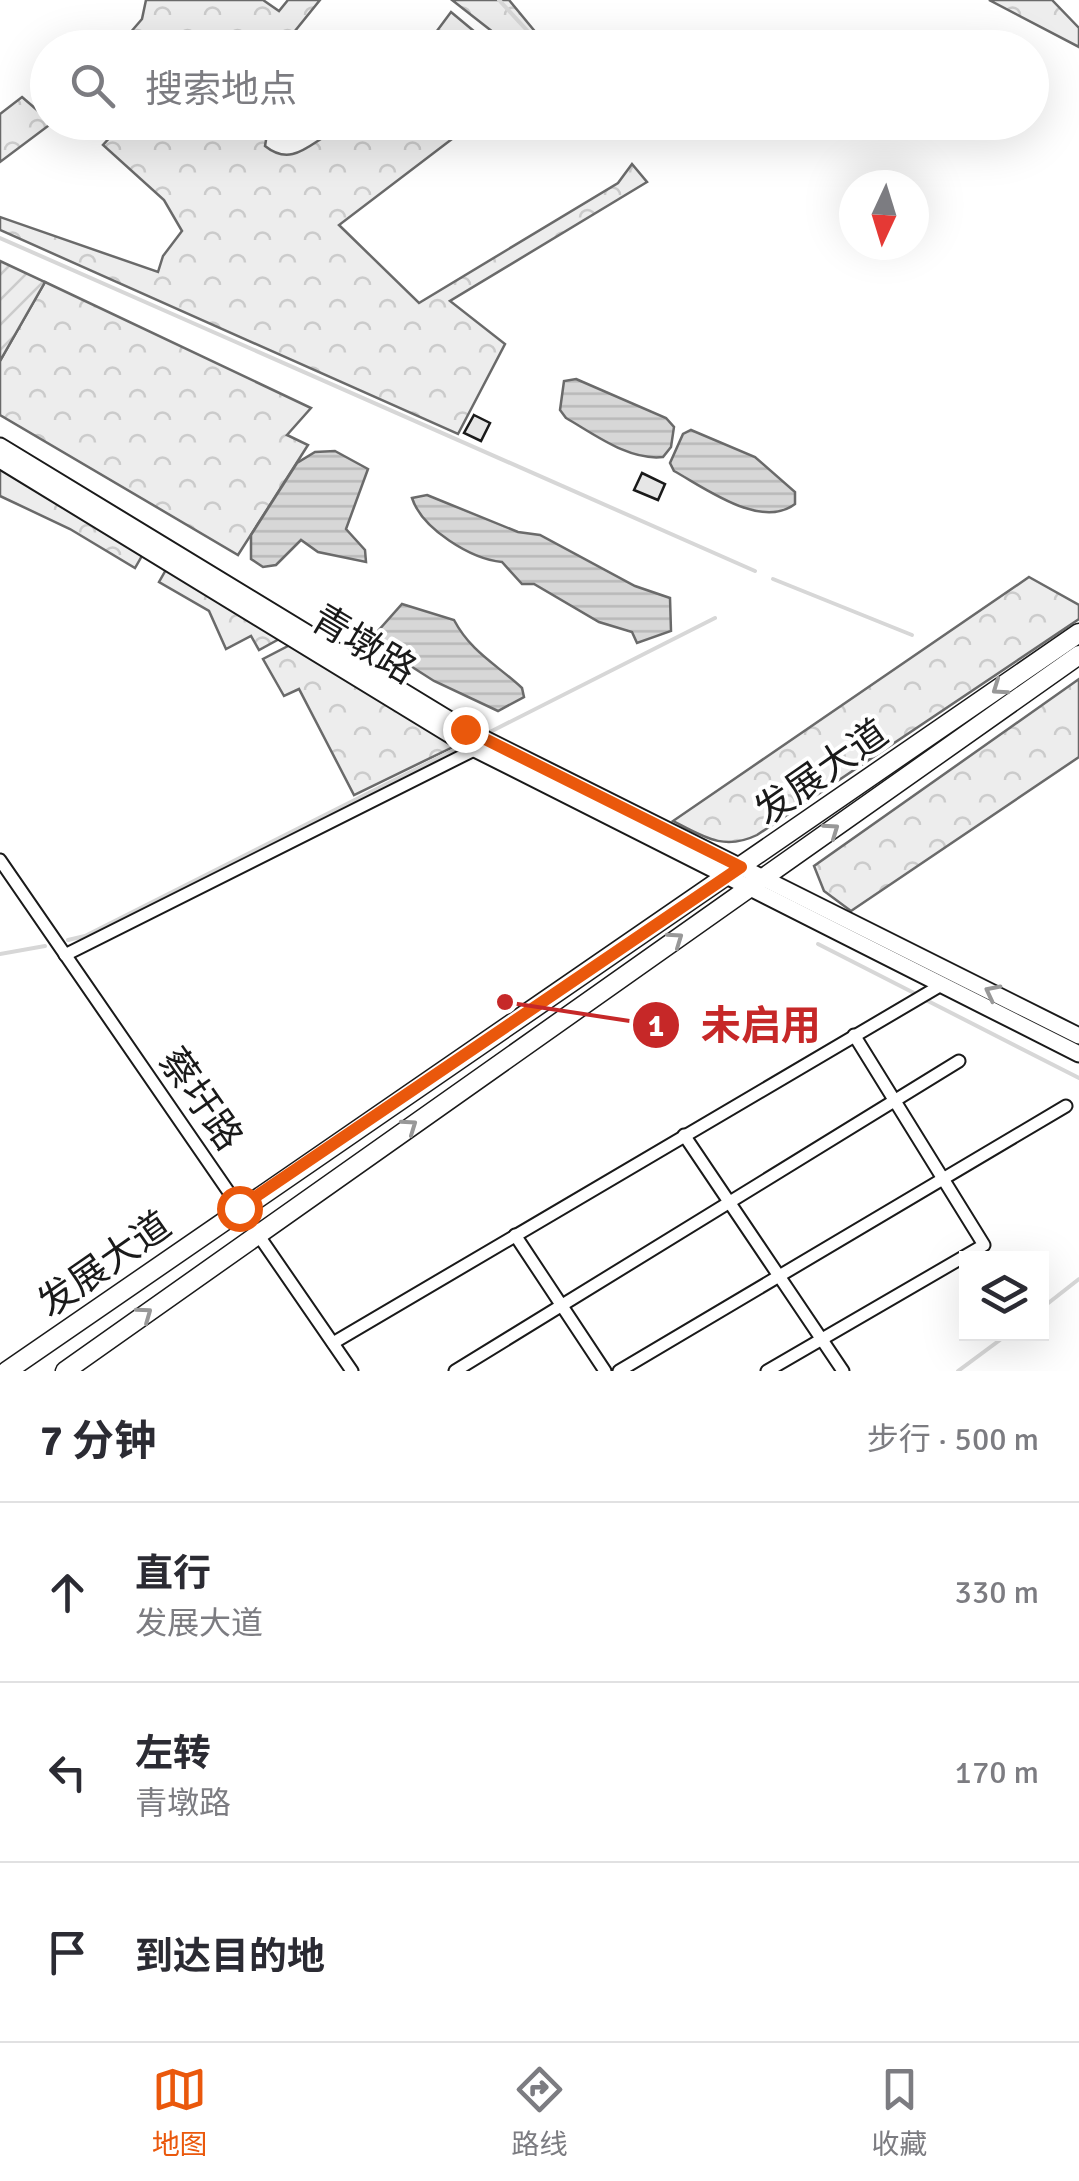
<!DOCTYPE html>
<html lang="zh">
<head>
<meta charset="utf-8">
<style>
  :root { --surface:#fff; --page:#f7f7f7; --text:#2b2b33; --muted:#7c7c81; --line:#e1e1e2; --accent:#ea580c }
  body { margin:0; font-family:Signika,"Noto Sans SC",sans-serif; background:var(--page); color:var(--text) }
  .controls { position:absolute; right:30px; bottom:30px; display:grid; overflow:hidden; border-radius:0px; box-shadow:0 10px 40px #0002 }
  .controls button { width:90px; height:90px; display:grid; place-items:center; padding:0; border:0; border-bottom:2px solid var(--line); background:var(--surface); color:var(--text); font:50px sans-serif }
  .compass { position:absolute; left:839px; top:170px; width:90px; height:90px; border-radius:50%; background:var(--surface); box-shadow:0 10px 40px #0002; rotate:184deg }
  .stop { position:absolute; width:30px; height:30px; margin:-22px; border:8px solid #ea580c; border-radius:50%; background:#fff }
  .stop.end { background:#ea580c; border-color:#fff; box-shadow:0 2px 10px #0008 }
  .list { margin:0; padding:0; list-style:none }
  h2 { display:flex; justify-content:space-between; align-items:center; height:130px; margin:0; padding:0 40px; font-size:42px }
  h2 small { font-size:32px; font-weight:400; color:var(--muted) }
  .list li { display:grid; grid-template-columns:65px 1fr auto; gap:30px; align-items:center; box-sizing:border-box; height:180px; padding:0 40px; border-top:2px solid var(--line) }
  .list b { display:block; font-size:38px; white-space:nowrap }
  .list p { margin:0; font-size:32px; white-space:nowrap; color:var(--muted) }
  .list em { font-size:32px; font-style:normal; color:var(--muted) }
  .icon { flex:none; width:55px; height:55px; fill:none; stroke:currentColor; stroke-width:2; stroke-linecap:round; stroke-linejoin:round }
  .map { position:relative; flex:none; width:1079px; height:1371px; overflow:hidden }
  .search { position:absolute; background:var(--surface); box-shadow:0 10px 40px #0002; left:30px; right:30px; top:30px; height:110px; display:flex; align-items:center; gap:25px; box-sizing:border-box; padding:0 35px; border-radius:55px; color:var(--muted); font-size:38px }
  .sheet { height:670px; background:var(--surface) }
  nav { display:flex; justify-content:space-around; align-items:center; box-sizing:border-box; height:140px; border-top:2px solid var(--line); background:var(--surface); font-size:28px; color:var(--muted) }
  nav a { display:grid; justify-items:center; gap:5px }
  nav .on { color:var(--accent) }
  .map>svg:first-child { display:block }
</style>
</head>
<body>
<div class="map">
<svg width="1079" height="1371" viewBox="0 0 1079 1371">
  <defs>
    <pattern id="forest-crowns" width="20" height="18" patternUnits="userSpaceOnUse" patternTransform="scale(2.5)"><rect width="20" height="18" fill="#ededed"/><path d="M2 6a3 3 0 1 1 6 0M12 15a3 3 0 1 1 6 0" fill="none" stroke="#cbcbcb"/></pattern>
    <pattern id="garden-furrows" width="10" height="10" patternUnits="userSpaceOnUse" patternTransform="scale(2.5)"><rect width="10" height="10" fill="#ededed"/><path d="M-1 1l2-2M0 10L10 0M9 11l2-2" fill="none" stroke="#cbcbcb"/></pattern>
    <pattern id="water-rules" width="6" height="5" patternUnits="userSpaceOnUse" patternTransform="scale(2.5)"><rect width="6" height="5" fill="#d7d7d7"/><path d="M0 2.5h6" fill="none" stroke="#b8b8b8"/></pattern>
  </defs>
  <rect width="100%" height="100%" fill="#fff"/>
  <g fill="url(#forest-crowns)" stroke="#6a6a6a" stroke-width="2.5">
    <path d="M146,0H263L279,11L288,0H320L282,47H118L142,19Z"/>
    <path d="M452,0H509L542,40L536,47H512Z"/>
    <path d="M989,0H1052L1079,28V47Z"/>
    <path d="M451,12L493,47H425Z"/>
    <path d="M22,97L52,123L0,162V114Z"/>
    <path d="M123,123H259L267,134L265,146C296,171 315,135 343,128L353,134L364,123H473L339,225L419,303L618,183L632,164L647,182L450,301L505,344L458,434L0,230V217L158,272L163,256L182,231L164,200L103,145Z"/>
    <path d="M45,282L311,408L287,435L308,445L238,555L0,415V361Z"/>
    <path d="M0,469L143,554L135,568L70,529L0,496Z"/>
    <path d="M167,568L281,638L259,650L251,636L226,649L209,611L159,582Z"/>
    <path d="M1029,577L1079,605V619L757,835C724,851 704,837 673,821Z"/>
    <path d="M292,644L457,745L354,795L299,689L284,696L263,659Z"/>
    <path d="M1079,679V757L851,911L824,891L814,866Z"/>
  </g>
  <path fill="url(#garden-furrows)" stroke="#6a6a6a" stroke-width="2.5" d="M0,261L45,282L0,361Z"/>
  <g fill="url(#water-rules)" stroke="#6a6a6a" stroke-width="2.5">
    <path d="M576,379L666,418L674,427L671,447L663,457C629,461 594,434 566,418L560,410L564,381Z"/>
    <path d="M691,430L755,457L795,492V504C761,530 705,488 674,471L670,463L683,434Z"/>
    <path d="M335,451L368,469L346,529L365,550L366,562L318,552L301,540L276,565L263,567L251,559V535L297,463L315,452Z"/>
    <path d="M427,495L518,532L540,535L635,586L670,598L671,631L637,643L632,632L599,622L534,584H522L502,562C471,559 422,529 412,498Z"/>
    <path d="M402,604L454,620C471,652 496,664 522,688L524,697L498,711L434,681L370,640Z"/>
  </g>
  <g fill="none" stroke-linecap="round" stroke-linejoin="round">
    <g stroke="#d7d7d7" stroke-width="4">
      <path d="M499,0L534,38"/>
      <path d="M0,238L755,571"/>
      <path d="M773,579L912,635"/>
      <path d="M488,733L715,618"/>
      <path d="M68,940L85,936L458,748"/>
      <path d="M818,944L916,994"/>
      <path d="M0,954L45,946"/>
      <path d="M924,999L1079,1078"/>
      <path d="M1042,1308L1079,1279"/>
      <path d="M958,1371L1008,1334"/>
    </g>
  </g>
  <g fill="#e6e6e6" stroke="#1a1a1a" stroke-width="2.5">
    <path d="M474,415L490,423L481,441L464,433Z"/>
    <path d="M642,473L665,484L658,500L634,490Z"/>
  </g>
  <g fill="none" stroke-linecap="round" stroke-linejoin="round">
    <g stroke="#1a1a1a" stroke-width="15">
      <g id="street">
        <path d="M0,860L352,1371"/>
        <path d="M65,955L476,749"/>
        <path d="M684,1135L843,1371"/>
        <path d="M515,1235L605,1371"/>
        <path d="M333,1343L943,984"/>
        <path d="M455,1371L959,1061"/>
        <path d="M619,1371L1066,1106"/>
        <path d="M767,1371L984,1245L854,1035"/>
      </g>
    </g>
    <g stroke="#1a1a1a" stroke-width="19">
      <g id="secondary">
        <path d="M0,446L465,729L1079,1036"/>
        <path d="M0,460L465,744L1079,1054"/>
      </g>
    </g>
    <g stroke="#1a1a1a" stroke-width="21">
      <g id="primary">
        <path d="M7,1371L1079,633"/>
        <path d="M65,1371L1079,655"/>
      </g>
    </g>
    <use href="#street" stroke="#fff" stroke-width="11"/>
    <use href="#secondary" stroke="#fff" stroke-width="15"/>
    <use href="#primary" stroke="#fff" stroke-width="18"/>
  </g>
  <defs><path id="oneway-chevron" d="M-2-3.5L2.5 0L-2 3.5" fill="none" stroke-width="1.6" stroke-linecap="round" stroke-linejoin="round" transform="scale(2.5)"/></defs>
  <g stroke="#989898">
    <use href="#oneway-chevron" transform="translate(999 688) rotate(145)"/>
    <use href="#oneway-chevron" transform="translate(832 830) rotate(-35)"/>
    <use href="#oneway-chevron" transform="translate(676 939) rotate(-35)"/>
    <use href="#oneway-chevron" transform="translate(992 992) rotate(-153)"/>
    <use href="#oneway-chevron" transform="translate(410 1126) rotate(-35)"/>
    <use href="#oneway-chevron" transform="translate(145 1314) rotate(-36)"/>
  </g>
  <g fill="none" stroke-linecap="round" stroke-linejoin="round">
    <path stroke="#ea580c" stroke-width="12" d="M239,1208L741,867L465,729"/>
  </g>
  <g text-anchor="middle" stroke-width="8" stroke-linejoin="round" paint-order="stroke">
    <g font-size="38" fill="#1a1a1a" stroke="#fff">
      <text transform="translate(364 644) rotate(31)" y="13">青墩路</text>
      <text transform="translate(821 772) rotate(-35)" y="13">发展大道</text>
      <text transform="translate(201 1099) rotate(55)" y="13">蔡圩路</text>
      <text transform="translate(104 1264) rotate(-35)" y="13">发展大道</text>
    </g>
  </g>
  <path fill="none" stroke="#c62828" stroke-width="4" d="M505 1002L656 1025"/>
  <g fill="#c62828" stroke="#fff" stroke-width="4">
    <circle cx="505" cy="1002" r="10"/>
    <circle cx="656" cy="1025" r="25"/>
  </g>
  <g font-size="30" text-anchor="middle" font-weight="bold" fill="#fff">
    <text x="656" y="1036">1</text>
  </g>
  <g font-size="40" text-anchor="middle" font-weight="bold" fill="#c62828" stroke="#fff" stroke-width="8" stroke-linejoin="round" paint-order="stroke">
    <text x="761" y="1039">未启用</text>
  </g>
</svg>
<div class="controls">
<button><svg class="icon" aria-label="layers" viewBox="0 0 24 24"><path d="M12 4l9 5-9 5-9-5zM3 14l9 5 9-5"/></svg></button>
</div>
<svg class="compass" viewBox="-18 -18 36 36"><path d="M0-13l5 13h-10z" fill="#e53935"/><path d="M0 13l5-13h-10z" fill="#7c7c81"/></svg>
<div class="stop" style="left:239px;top:1208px"></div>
<div class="stop end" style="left:465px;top:729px"></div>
<div class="search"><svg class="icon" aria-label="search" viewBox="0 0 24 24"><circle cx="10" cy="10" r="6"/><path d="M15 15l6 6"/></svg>搜索地点</div>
</div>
<section class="sheet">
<h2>7 分钟<small>步行 · 500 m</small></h2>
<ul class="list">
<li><svg class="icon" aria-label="ahead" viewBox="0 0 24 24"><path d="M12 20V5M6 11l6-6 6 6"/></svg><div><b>直行</b><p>发展大道</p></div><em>330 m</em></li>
<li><svg class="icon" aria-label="left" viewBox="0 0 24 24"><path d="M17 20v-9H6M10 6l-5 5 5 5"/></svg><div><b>左转</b><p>青墩路</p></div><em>170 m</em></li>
<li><svg class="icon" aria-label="arrive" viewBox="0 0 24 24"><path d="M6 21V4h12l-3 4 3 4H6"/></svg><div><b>到达目的地</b></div></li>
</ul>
</section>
<nav>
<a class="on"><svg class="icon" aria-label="map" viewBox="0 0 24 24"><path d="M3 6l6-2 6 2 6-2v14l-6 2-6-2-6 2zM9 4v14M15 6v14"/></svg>地图</a>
<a><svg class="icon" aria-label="directions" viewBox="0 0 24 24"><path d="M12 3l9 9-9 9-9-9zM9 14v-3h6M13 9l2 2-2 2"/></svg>路线</a>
<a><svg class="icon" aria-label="saved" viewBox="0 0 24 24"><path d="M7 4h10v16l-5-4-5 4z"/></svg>收藏</a>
</nav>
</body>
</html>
